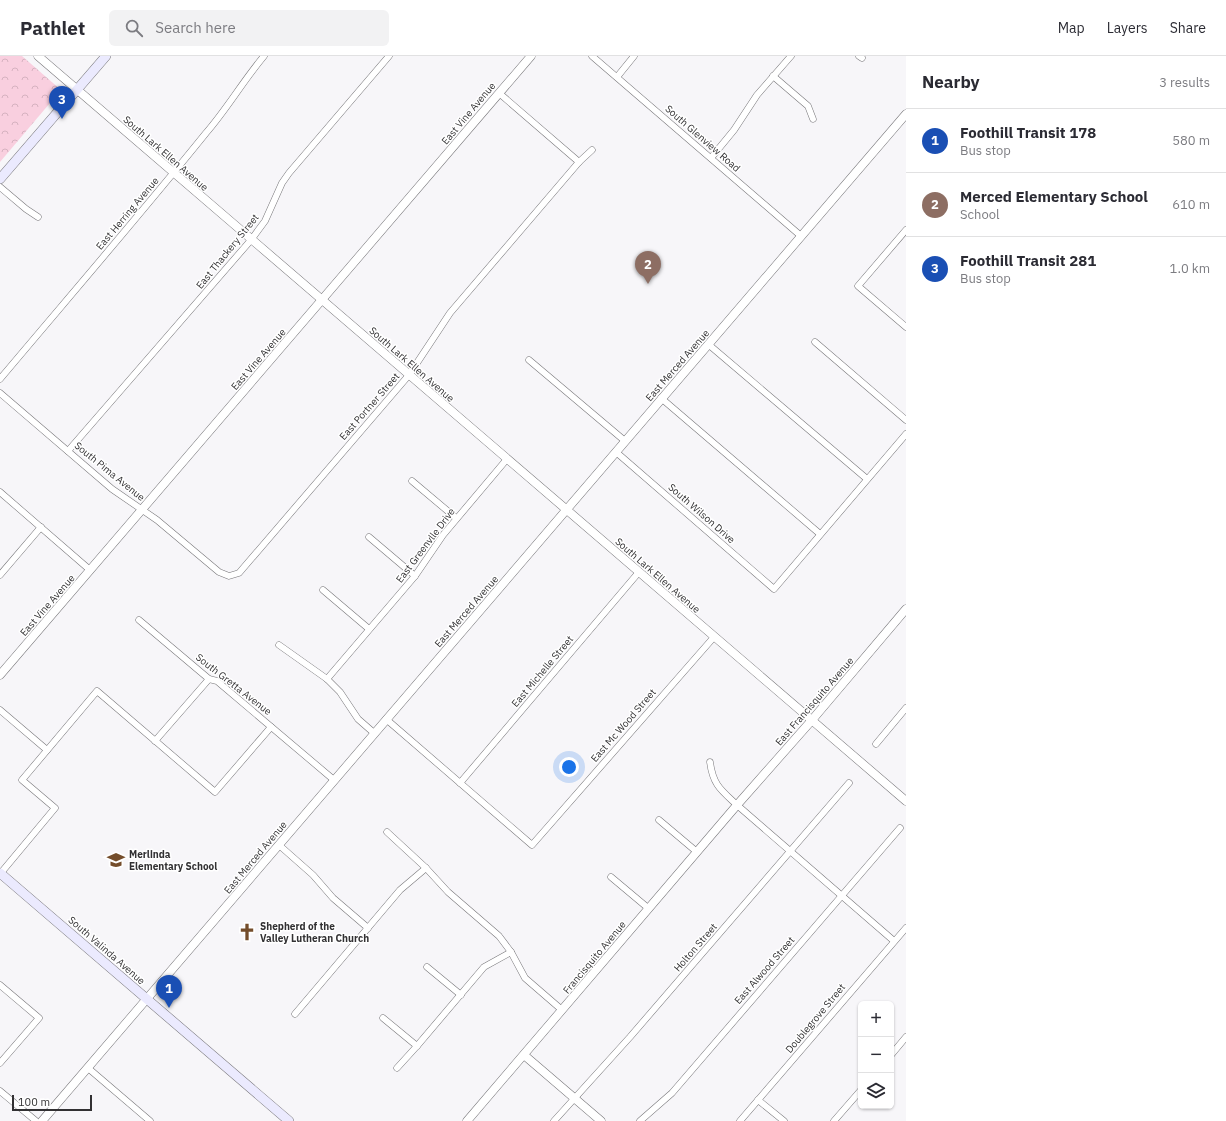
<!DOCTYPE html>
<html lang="en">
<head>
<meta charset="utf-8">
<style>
  :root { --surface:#fff; --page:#f2f2f3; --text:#2b2b33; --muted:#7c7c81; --line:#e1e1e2; --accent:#744d2b }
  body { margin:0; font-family:"IBM Plex Sans",sans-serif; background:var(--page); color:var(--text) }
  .controls { position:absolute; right:12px; bottom:12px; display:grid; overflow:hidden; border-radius:6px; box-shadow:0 1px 3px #0004 }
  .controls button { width:36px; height:36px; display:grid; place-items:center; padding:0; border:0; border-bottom:1px solid var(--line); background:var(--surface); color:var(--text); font:20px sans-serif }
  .scale { position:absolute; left:12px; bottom:10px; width:80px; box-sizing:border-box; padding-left:4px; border:2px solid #323133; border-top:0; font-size:11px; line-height:14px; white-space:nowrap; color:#323133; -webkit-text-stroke:3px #fff; paint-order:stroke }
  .you { position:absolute; left:569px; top:711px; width:14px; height:14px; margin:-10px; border:3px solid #fff; border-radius:50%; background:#1a73e8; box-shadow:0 0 0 6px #1a73e833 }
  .badge { display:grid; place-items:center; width:26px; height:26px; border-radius:50%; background:var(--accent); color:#fff; font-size:13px; font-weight:700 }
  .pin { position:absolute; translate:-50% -33px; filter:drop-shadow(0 1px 2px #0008) }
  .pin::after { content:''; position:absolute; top:21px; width:14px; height:12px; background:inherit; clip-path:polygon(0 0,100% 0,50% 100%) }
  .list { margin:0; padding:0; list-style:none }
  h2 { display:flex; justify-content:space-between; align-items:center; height:52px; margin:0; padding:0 16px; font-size:17px }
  h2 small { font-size:13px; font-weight:400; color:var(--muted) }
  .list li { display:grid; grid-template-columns:26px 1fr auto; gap:12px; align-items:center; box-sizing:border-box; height:64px; padding:0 16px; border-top:1px solid var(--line) }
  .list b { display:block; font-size:15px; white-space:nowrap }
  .list p { margin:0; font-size:13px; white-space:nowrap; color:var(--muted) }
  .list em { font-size:13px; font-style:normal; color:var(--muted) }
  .icon { flex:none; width:22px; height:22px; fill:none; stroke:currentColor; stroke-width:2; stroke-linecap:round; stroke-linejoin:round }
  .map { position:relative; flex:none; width:906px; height:1065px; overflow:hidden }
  header { display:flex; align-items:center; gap:24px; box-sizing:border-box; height:56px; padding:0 20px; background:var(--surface); border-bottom:1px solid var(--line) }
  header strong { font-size:19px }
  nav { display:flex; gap:22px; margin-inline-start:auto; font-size:14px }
  .search { width:280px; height:36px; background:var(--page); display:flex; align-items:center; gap:10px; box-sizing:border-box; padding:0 14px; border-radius:6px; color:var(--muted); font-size:15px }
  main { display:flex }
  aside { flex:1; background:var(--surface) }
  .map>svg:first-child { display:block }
</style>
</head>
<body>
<header>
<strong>Pathlet</strong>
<div class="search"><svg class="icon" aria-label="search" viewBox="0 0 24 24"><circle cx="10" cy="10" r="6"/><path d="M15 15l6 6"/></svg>Search here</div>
<nav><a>Map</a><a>Layers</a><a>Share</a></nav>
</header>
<main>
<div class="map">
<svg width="906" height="1065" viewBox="0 0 906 1065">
  <defs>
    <pattern id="park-crowns" width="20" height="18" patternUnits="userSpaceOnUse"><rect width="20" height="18" fill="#f9cfdf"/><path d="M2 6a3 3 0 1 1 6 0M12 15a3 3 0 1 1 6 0" fill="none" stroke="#d6b2c0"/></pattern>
  </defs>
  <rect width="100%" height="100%" fill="#f7f6f9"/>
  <path fill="url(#park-crowns)" d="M0,0H22L61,34L0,106Z"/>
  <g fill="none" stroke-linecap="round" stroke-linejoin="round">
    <g stroke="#777679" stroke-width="7">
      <g id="minor">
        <path d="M592,0L801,180"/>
        <path d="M859,0L862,2"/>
        <path d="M773,20L808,50L813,63"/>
        <path d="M617,21L634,0"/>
        <path d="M499,37L579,106"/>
        <path d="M711,102L734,74L757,39L791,0"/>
        <path d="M0,131L26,153L38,161"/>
        <path d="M906,174L858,230L906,271"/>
        <path d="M815,286L906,364"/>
        <path d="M708,288L867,423"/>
        <path d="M529,304L625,385"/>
        <path d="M0,323C69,241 139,160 206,77C227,53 243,25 264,0"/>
        <path d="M0,337L112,433L157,464L219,516L229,520L239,517L409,319L450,257L579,106L592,94"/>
        <path d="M661,342L820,478"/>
        <path d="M68,395L251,184L265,165L282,127L289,117L389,0"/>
        <path d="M616,396L774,533L906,378"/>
        <path d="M412,425L456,462"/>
        <path d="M0,436L90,514"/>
        <path d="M369,481L415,520"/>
        <path d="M0,519L41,471"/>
        <path d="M323,534L369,573"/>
        <path d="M139,564L209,623L217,625L334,724"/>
        <path d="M279,589L327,623L340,636L358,663L374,677"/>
        <path d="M327,623L415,520L443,479L507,403"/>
        <path d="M0,654L47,694"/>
        <path d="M386,663L532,789L714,581"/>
        <path d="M155,685L209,623"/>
        <path d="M876,688L906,652"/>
        <path d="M710,706C713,729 721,734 737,749L894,885"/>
        <path d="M460,727L639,516"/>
        <path d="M659,764L697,796"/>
        <path d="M387,776L426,812L448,836L499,880L511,896L525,922L562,954"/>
        <path d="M279,789L313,819L333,842L368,872"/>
        <path d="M0,818L55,752L22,724L97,635L215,736L271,671"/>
        <path d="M611,821L648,852"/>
        <path d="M427,911L461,939"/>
        <path d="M0,929L39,962L0,1007"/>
        <path d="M295,958L400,834L426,812"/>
        <path d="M383,962L417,990"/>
        <path d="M891,999L906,981"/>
        <path d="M88,1012L150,1065"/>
        <path d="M397,1012L417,990L484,911L511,896"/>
        <path d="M0,1035L36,1065"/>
        <path d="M758,1044L784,1065"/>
        <path d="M554,1065L630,981L849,727"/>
        <path d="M640,1065L672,1037L900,772"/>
        <path d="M740,1065L906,872"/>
        <path d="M834,1065L861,1034"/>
      </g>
    </g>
    <g stroke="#777679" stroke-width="9">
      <g id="tertiary">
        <path d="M38,0L906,745"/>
        <path d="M0,619L531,0"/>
        <path d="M524,999L601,1065"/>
        <path d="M42,1065L906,58"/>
        <path d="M467,1065L737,749L812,664L906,553"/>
      </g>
    </g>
    <g stroke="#777679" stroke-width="10">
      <g id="secondary">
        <path d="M0,123L106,0"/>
        <path d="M0,817L289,1065"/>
      </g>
    </g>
    <use href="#minor" stroke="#fff" stroke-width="6"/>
    <use href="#tertiary" stroke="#fff" stroke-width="8"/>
    <use href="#secondary" stroke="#ebeafe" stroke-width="9"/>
  </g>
  <defs>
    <g id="school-bare" transform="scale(1.38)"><path d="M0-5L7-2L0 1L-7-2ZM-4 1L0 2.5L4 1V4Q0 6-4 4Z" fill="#744d2b" stroke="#fff" stroke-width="2.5" paint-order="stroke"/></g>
    <g id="church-bare" transform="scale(1.38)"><path d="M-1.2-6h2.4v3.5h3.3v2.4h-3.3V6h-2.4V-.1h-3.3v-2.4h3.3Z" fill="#744d2b" stroke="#fff" stroke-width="2.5" paint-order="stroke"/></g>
  </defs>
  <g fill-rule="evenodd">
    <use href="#school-bare" x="116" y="804"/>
    <use href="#church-bare" x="247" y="876"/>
  </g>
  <g text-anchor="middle" stroke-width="3" stroke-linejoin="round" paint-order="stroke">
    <g font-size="10" fill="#323133" stroke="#fff">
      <text transform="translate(468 57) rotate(-50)" y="4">East Vine Avenue</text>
      <text transform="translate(703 82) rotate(41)" y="4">South Glenview Road</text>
      <text transform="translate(166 97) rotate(41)" y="4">South Lark Ellen Avenue</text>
      <text transform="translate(127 157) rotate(-50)" y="4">East Herring Avenue</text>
      <text transform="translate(227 195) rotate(-51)" y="4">East Thackery Street</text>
      <text transform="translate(258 303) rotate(-49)" y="4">East Vine Avenue</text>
      <text transform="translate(412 308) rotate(41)" y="4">South Lark Ellen Avenue</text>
      <text transform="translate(677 309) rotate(-49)" y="4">East Merced Avenue</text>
      <text transform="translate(369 350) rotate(-49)" y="4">East Portner Street</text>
      <text transform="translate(110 415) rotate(39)" y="4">South Pima Avenue</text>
      <text transform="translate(702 457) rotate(41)" y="4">South Wilson Drive</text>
      <text transform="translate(425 489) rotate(-53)" y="4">East Greenvlle Drive</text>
      <text transform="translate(658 519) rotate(41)" y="4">South Lark Ellen Avenue</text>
      <text transform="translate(47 549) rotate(-49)" y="4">East Vine Avenue</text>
      <text transform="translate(466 555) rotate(-49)" y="4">East Merced Avenue</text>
      <text transform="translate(542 615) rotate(-50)" y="4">East Michelle Street</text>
      <text transform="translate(234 628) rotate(38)" y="4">South Gretta Avenue</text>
      <text transform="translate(814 645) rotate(-49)" y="4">East Francisquito Avenue</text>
      <text transform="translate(623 669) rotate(-49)" y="4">East Mc Wood Street</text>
      <text transform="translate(255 801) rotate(-50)" y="4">East Merced Avenue</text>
      <text transform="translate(695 891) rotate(-49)" y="4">Holton Street</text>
      <text transform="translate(107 894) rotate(41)" y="4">South Valinda Avenue</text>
      <text transform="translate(594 901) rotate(-50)" y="4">Francisquito Avenue</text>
      <text transform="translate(764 914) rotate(-49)" y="4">East Alwood Street</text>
      <text transform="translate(815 962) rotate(-50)" y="4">Doublegrove Street</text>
    </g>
    <g font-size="10" font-weight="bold" fill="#323133" stroke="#fff" text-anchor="start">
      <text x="129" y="802">Merlinda<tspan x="129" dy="12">Elementary School</tspan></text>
      <text x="260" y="874">Shepherd of the<tspan x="260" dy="12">Valley Lutheran Church</tspan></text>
    </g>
  </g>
</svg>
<div class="controls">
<button>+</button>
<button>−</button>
<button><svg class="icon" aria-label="layers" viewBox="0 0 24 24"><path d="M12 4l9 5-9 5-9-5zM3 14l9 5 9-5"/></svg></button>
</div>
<div class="scale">100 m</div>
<div class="you"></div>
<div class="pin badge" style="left:169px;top:952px;background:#1a4fb4">1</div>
<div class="pin badge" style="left:648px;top:228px;background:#8d6e63">2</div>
<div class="pin badge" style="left:62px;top:63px;background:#1a4fb4">3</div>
</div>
<aside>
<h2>Nearby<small>3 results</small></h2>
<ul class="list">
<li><span class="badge" style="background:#1a4fb4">1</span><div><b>Foothill Transit 178</b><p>Bus stop</p></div><em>580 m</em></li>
<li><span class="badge" style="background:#8d6e63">2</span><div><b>Merced Elementary School</b><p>School</p></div><em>610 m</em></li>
<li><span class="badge" style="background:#1a4fb4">3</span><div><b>Foothill Transit 281</b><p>Bus stop</p></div><em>1.0 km</em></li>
</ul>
</aside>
</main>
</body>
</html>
